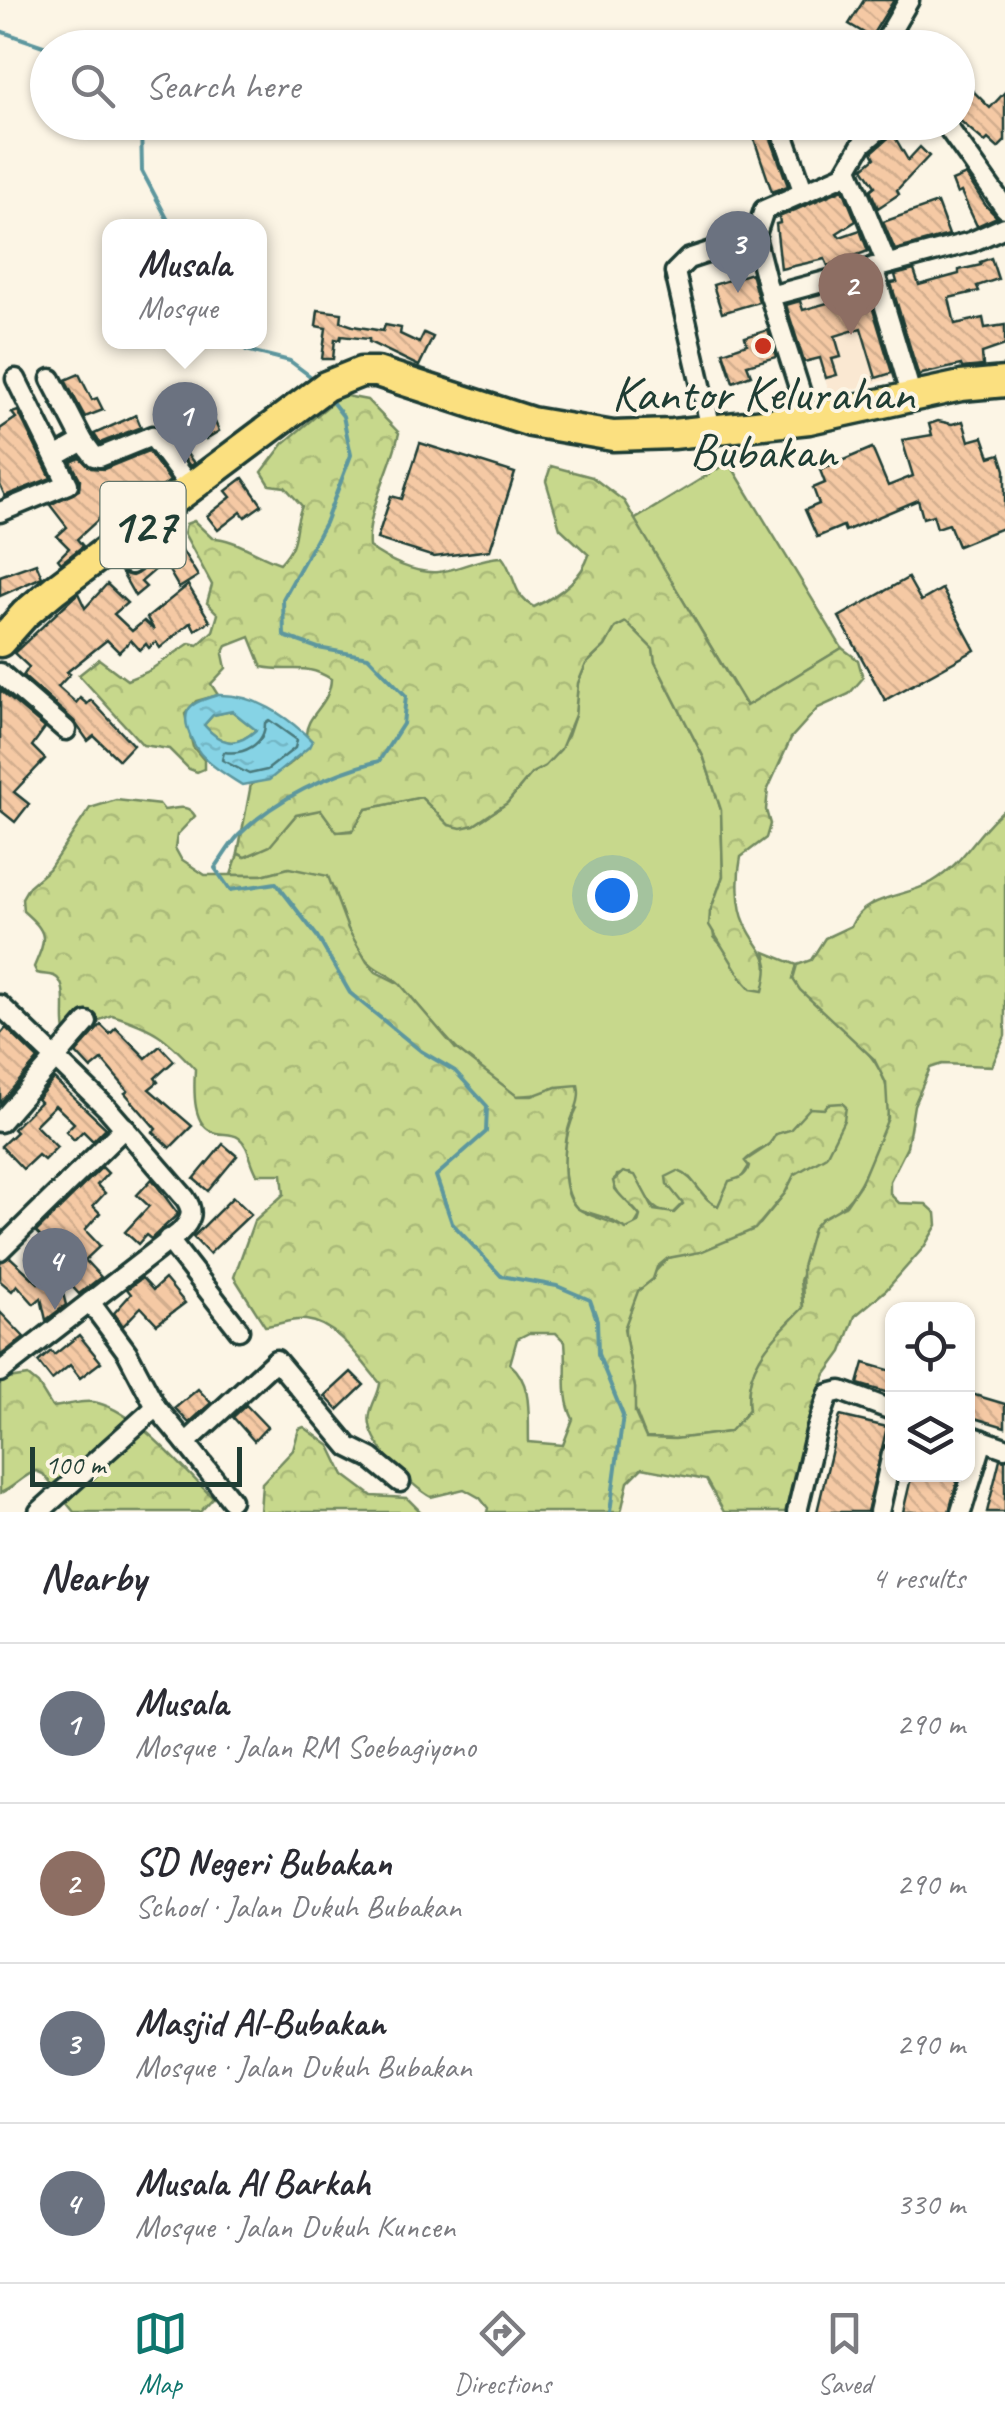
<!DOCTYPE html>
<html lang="en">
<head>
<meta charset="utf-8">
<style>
  :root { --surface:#fff; --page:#f7f7f7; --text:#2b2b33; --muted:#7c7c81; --line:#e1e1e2; --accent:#0f766e }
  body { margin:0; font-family:Caveat,sans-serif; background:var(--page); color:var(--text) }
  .controls { position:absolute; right:30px; bottom:30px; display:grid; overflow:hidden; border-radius:20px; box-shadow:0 2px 8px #0004 }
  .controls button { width:90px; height:90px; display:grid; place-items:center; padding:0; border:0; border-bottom:2px solid var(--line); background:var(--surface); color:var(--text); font:50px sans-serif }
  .scale { position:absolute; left:30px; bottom:25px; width:212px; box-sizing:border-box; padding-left:10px; border:5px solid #1f3d34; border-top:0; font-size:28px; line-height:35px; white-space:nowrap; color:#1f3d34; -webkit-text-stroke:8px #fcf5e5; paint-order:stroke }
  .you { position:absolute; left:612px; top:895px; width:35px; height:35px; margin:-25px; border:8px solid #fff; border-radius:50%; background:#1a73e8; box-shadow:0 0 0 15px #1a73e833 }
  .badge { display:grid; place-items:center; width:65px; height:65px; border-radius:50%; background:var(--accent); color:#fff; font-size:32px; font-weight:700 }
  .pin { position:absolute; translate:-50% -82px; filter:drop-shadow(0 2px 5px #0008) }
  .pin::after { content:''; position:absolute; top:52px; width:35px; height:30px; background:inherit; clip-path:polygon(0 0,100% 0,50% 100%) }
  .popup { position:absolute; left:102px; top:219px; width:165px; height:130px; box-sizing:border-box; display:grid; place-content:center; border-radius:20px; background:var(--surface); filter:drop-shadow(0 2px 8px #0005); font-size:32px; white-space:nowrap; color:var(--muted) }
  .popup b { font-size:38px; color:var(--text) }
  .popup::after { content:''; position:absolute; left:50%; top:100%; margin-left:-20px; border:20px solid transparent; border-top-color:var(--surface) }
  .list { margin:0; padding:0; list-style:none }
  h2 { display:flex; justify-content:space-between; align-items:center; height:130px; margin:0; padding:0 40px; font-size:42px }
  h2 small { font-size:32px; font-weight:400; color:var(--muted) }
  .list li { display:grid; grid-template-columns:65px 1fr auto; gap:30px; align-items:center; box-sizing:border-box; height:160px; padding:0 40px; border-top:2px solid var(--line) }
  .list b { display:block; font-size:38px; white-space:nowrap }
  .list p { margin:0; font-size:32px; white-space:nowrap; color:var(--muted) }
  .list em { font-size:32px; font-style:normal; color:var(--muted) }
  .icon { flex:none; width:55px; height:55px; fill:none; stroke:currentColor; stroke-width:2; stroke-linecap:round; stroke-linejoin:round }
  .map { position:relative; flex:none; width:1005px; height:1512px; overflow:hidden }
  .search { position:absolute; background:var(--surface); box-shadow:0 2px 8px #0004; left:30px; right:30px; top:30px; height:110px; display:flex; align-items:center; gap:25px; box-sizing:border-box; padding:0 35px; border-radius:55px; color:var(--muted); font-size:38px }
  .sheet { height:770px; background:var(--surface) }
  nav { display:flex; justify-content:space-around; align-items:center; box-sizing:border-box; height:140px; border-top:2px solid var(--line); background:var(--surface); font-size:28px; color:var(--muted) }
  nav a { display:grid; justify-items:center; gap:5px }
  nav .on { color:var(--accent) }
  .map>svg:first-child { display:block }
</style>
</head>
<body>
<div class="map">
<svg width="1005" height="1512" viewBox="0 0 1005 1512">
  <defs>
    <pattern id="forest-crowns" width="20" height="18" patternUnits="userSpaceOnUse" patternTransform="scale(2.5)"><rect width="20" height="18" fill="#c7d88c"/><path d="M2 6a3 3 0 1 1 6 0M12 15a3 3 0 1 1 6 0" fill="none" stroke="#aaba79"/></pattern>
    <pattern id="water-ripples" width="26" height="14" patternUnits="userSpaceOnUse" patternTransform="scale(2.5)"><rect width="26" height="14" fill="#86d3e5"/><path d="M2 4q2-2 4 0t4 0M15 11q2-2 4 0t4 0" fill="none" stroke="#73b6c5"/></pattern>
    <pattern id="building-back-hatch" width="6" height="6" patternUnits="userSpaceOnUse" patternTransform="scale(2.5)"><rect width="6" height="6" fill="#f5c9a4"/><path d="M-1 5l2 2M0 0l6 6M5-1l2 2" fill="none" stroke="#d2ae8e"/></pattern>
  </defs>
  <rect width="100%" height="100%" fill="#fcf5e5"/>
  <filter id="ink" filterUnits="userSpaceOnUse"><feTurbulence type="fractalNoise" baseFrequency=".01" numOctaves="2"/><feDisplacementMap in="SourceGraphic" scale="20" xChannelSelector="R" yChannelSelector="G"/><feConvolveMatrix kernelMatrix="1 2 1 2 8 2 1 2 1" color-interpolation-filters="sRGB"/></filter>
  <g filter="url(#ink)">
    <path fill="#fae8d2" d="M873,274L902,375L830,396L800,295Z"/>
    <g fill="#c7d88c" stroke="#738a60" stroke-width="2.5">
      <path d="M729,462L842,648L747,706L634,520Z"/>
      <path d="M626,622L653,649L655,662L704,758L721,810L723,876L710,912L714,937L731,956L742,979L768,965L765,952L797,965L793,979C825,1021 902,1056 887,1120C884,1134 875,1149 870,1163C859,1188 848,1208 821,1219L800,1281L803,1308C775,1337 743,1365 749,1409L730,1432L675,1439L646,1438L634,1407L635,1388L625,1335V1322L638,1290L668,1258L717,1244L760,1224L785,1193L794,1175L832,1144L836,1131L824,1109H810L790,1130L776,1134C771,1148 755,1150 745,1161L749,1166L742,1177L727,1188L718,1206L712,1205L690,1178L681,1198L683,1204L674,1214C644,1212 648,1189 630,1173L617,1175L614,1188L640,1216L633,1228L626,1229L609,1219L577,1209C558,1183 562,1137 577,1109L556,1087L544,1094L517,1096C470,1071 435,1025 401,985C390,973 375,972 365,958C350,939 340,911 334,889L289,868L262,875H231L238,854L246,857L270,845L296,815L322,809L337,832L352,831L366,809L421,797L449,825H474L507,803L532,773L545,766L568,736L575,715L578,683L586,664L605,646L615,628Z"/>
    </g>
    <g fill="url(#forest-crowns)" stroke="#738a60" stroke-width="2.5" fill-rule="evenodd">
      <path d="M341,395L367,400L399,433C391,470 366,511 369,547C387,560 415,574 438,572C460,570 479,557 502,557C516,574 512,596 534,607C557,596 581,580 589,555L560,528L546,481L551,466L592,477L624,501L746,706L842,648L858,660L863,678L849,694L818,708L791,738L768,789L766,810L770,824L766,838L741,857C737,876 737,906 745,923C759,955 774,950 763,991L751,989L742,979L709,925L710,912L723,876L721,810L704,758L655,662L653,649L626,622L615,628L605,646L586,664L578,683L575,715L561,749L545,766L532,773L507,803L474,825L461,828L449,825L421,797L366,809L353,830L337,832L321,810L296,815L270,846L245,857L238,853L251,784C277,775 295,764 312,741L306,735C306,714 330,706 331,679C305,662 291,673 262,667L250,637L227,646L223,654L226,668L211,684L218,695L196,701L185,714L193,747L204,760V769L197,772L189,769L169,749L143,745L79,675L99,659L127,680L147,672L190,643L198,645L213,631L218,614L207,603L212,585L184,533L186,524L194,521L212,538C232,537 258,556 280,563C301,541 291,533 302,506L285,487L270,485L262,472L284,443Z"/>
      <path d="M232,711L256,730C236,748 221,745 204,725L213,715Z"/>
      <path d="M116,800L160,805L164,810C177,809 187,803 195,816L177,835L175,848L181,859L205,875H262L289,868L328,876L348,929L367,962L376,972L400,984L455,1048L517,1096H532L556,1087L578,1085C582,1103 572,1113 568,1130C564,1150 560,1191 576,1207C584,1215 612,1221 626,1229L638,1223L640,1216C632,1203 616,1197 613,1181L623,1172L635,1175L654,1210L674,1213L683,1204L667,1184L666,1177L678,1171C696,1177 701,1200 718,1206L729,1181C739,1178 746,1177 749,1166L745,1161L769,1145L776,1134L790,1130L810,1108L824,1109L828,1104L842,1103L846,1107L844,1120L826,1156L794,1175L785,1193L755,1229L700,1252L668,1258L657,1267L653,1279L638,1291L624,1329L635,1388V1413L646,1438L675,1439L729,1432L749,1410C743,1364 774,1338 803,1308L802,1267L813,1228L821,1219L846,1205L861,1183L888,1118L886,1083L874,1059L800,990L793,979L797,965L811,960L825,938L851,926C865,894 905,898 932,882C964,864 977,831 1005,809V1036L992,1066L942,1064L930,1068L914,1105L907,1147L890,1181V1194L899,1203L926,1204L936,1213L937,1225L924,1247L886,1290L855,1316L842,1352L826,1374L811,1408L786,1512H724L706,1480L642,1468L628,1482L621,1512H487L488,1508L480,1498L464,1489L431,1497C410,1486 364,1439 370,1414C372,1402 379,1395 380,1383C361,1361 337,1323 306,1320C293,1318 278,1325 265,1326L234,1277L254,1221L284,1194L282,1174H257C250,1163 249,1145 239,1138C232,1133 224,1135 216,1133C191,1127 194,1088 195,1069C165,1036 154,1028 112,1015L71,1032L65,1031C61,1016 70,983 54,976C49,974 43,975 37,973L34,967C47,937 48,933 23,911L22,898L29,886L49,869L90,808ZM529,1333H556L565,1342C568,1369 561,1395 573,1419L563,1445L529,1442C528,1415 533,1383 510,1364L517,1339Z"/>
      <path d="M28,1376L38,1384L52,1407C66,1406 85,1399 98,1403C139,1414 183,1469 213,1498L200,1512H74L43,1474L36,1471C22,1476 14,1488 0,1493V1383L2,1380Z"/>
      <path d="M304,1427L330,1446L344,1475L372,1496L407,1498L421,1512H260L262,1483L293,1450L299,1429Z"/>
    </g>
    <path fill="url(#water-ripples)" stroke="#5d979e" stroke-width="2.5" fill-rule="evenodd" d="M218,695C254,694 286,715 312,741L309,747L269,780L242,785C217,769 197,759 188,730C180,705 197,701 218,695ZM232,711L256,730C236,748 221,745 204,725L213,715Z"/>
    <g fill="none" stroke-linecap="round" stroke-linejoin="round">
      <path stroke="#48797b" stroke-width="2.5" d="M269,720L297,740L295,748L267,770L249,774L222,760L224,752C243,755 265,745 265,723Z"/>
      <g stroke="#5d979e" stroke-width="4">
        <path d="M0,31L49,48"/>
        <path d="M141,122L142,171L171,226"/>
        <path d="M241,342L246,350L290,361L314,379"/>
        <path d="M329,398L343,416L351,455L325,523L283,599L284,636L318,648L368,657L406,696L403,724L379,761C329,774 276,798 239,835C230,844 223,857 215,868L230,890L276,883L317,936L350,993L421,1051L455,1071L487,1106L486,1132L436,1176L452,1223L501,1276L557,1286L590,1300L597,1320L598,1354L623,1415L610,1512"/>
      </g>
    </g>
    <g fill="url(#building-back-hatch)" stroke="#1f3d34" stroke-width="2.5">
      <path d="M864,0H894L871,37L849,24Z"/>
      <path d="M958,76L990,108L1005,92V141L998,148L988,139L985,142L958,119Z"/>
      <path d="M765,122L788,186L772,192L750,127Z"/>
      <path d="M893,134L908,160L920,147L929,156L897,190L899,194L878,208L870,190L875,186L863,168L875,158L872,152Z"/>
      <path d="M966,175L986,206L997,217L977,226L961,192L957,194L952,181Z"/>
      <path d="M843,189L856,221L837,233L840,237L860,230L868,251L828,266L825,259L781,269L776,224L780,223L779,217Z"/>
      <path d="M937,203L949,235L895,250L883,222Z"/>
      <path d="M991,258L998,279L977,286L979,291L949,298L955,324L983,318L985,328L1005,325V345L982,353L983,366L962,368L961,365L922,374L919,377L891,283L897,282L895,275L914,270L919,285L959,274V270L981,265L980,262Z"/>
      <path d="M751,273L759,302L722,313L713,285Z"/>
      <path d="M865,283L892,373L876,378L861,328L835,336L841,357L832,359L837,375L826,378L820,358L804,362L786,305L800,301L803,310L852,296L849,288Z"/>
      <path d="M318,310L342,313L341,322L353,326L383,331L385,325L401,328L400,334L419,343L424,333L433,337L419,366L369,342V339L341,336L340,340L335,339L333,359H322L326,328L316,326Z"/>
      <path d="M768,330L776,357L747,365L751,375L733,382L723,352L747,344L745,337Z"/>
      <path d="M79,374L92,400L97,398L103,410L85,417L65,380Z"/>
      <path d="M176,390L179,401L203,395L219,431L206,439L203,433L180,445L194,463L190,466L162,429L174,419L166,393Z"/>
      <path d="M18,411L51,478L5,496L0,485V429L16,418L12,413Z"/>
      <path d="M136,415L141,427L100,443L94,434Z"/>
      <path d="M938,421L952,424L963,421L969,441L983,437L990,457L1000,454L1005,470V527L958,546L949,524L937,528L933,515L923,518L918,500L845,531L843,526L817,537L805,510L819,504L813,488L825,483L820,470L872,448L888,486L913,476L902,440L932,435L929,424Z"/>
      <path d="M420,443L515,473L490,550L434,557L377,539L391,496L402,499Z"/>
      <path d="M148,451L170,481L110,526L101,517L77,539L83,546L61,563L58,559L69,548L57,536L67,527L50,505L79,490L80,479L71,462L80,458L91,468L104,469Z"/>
      <path d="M243,478L262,505L245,517L241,512L218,530L207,516L231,497L226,491Z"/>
      <path d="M161,531L169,540L174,537L198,576L179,588L164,562L141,582L146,587L135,596L122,573L132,576L141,571V556L155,544L150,539Z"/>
      <path d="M36,563L42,577L0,596V576Z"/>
      <path d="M908,578L921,601L942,589L975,650L885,700L839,617Z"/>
      <path d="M107,584L127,603L114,614L132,631L144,621L154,630L147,618L188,585L210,621L195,630L191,622L160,648L156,642L149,648L146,644L140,650L131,640L119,652L107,640L67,672L70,674L58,687L76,703L80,698L87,704L91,700L133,745L119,760L94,736L88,741L74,721L23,676L29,667L14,653L78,593L85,608Z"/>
      <path d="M0,690L45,728L32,746L45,759L14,792L29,804L15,822L0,810Z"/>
      <path d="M101,1025L110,1034L116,1028L146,1058L160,1046L174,1061L155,1078L158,1082L149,1089L192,1126L170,1148L153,1132L156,1129L125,1093L128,1091L102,1060L91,1069L76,1053Z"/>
      <path d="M6,1028L38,1059L0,1103V1035Z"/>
      <path d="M54,1079L106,1128L93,1141L83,1131L74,1140L66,1131L74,1123L55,1105L35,1125L57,1147L44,1160L38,1155L23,1169L1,1146L16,1132L13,1129L40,1102L37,1099Z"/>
      <path d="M223,1144L237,1156L208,1191L194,1179Z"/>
      <path d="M102,1167L108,1173L97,1185L105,1193L93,1206L100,1213L85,1230L100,1246L85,1260L101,1277L79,1294L57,1270L66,1305L46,1320L41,1298L34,1304L17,1285L12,1291L0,1281V1262L10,1257L38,1283L63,1260L36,1232Z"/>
      <path d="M152,1179L178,1214L151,1239L146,1235L138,1244L125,1232L149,1206L137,1195Z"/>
      <path d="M233,1197L251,1214L209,1254L193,1237Z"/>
      <path d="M142,1278L153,1290L165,1279L185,1303L157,1324L141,1307L123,1326L114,1313L131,1294L127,1289Z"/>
      <path d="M0,1312L24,1337L0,1356Z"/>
      <path d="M79,1335L101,1362L80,1378L70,1365L52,1380L38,1362L51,1351L54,1355Z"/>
      <path d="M864,1363L892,1371V1394L858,1384Z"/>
      <path d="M351,1372L364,1385L338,1410L325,1396Z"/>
      <path d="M198,1389L211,1403L189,1423L175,1408Z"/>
      <path d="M968,1393L1005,1404V1427L968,1416Z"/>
      <path d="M246,1405L267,1427L254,1441L233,1417Z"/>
      <path d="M840,1416L887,1427L867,1512H817Z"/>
      <path d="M1000,1459L1005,1460V1512H987Z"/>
      <path d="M912,1474H959L949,1512H903Z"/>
    </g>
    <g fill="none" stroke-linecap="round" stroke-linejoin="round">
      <g stroke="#1f3d34" stroke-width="25">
        <g id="street">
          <path d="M881,48L909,0"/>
          <path d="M779,122L804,193"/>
          <path d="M944,122L1005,208"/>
          <path d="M849,171L887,264"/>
          <path d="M873,267L912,397"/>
          <path d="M770,296L755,237L764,210L844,175L862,144L888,122"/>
          <path d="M51,379L83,441"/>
          <path d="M809,419L770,296L971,242L1005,227"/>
          <path d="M711,429L675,272L688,259L755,237"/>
          <path d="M55,457L83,441L94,456L100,457L152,436L191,488"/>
          <path d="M0,512L68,484L16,379"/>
          <path d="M118,543L131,564"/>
          <path d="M0,673L66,730"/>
          <path d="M0,1005L108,1109L185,1198C195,1212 191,1221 179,1233L0,1372"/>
          <path d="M0,1122L87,1022"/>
          <path d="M168,1239L239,1330"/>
          <path d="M0,1250L125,1127"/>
          <path d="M90,1302L127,1352L156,1407L186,1443L276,1360L349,1447L371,1458L400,1482"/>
          <path d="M968,1435L1005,1448"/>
          <path d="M186,1443L231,1500"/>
          <path d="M39,1512L156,1407"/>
          <path d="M797,1512L816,1432L829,1394L841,1391L892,1410"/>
          <path d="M879,1512L892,1454"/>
          <path d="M961,1512L983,1440"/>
        </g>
      </g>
      <g stroke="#1f3d34" stroke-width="35">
        <path id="primary" d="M0,642L25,614L55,589L326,386L361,372H377L531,422L613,436L673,434L809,419L961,386L1005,382"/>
      </g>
      <use href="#street" stroke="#fcf5e5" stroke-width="18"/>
      <use href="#primary" stroke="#fbe080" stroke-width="28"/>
    </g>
  </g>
  <circle fill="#c8321e" stroke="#fcf5e5" stroke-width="4" cx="763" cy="346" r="10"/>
  <g text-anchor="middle" stroke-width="8" stroke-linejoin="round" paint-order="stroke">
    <rect fill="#fcf5e5" stroke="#617469" stroke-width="2.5" x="100.5" y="482" width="85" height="86" rx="8"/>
    <g font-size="48" font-weight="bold" fill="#1f3d34">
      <text x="143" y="542">127</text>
    </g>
    <g font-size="50" fill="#1f3d34" stroke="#fcf5e5">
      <text x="763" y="410">Kantor Kelurahan<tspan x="763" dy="58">Bubakan</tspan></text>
    </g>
  </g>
</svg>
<div class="controls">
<button><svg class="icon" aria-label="locate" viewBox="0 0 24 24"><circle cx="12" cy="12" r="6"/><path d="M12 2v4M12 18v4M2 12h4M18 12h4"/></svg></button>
<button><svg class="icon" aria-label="layers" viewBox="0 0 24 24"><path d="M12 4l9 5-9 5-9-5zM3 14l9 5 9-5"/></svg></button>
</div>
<div class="scale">100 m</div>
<div class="you"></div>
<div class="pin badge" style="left:185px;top:464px;background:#6b7280">1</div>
<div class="popup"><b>Musala</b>Mosque</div>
<div class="pin badge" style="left:851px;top:335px;background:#8d6e63">2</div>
<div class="pin badge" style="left:738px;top:293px;background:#6b7280">3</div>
<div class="pin badge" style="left:55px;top:1310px;background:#6b7280">4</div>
<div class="search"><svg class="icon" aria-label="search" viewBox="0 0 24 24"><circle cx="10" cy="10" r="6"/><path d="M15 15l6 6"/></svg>Search here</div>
</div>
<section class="sheet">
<h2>Nearby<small>4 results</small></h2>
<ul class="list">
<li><span class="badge" style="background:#6b7280">1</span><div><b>Musala</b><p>Mosque · Jalan RM Soebagiyono</p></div><em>290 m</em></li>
<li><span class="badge" style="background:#8d6e63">2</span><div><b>SD Negeri Bubakan</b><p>School · Jalan Dukuh Bubakan</p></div><em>290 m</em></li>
<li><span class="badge" style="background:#6b7280">3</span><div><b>Masjid Al-Bubakan</b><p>Mosque · Jalan Dukuh Bubakan</p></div><em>290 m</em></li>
<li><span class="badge" style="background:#6b7280">4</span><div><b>Musala Al Barkah</b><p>Mosque · Jalan Dukuh Kuncen</p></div><em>330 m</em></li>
</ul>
</section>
<nav>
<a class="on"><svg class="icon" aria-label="map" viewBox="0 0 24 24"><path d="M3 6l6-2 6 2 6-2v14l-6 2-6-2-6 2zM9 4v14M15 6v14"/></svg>Map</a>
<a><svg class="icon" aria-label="directions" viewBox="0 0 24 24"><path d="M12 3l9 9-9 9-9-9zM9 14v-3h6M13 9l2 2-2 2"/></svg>Directions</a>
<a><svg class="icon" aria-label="saved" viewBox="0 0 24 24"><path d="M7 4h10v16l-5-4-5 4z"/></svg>Saved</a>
</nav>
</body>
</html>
